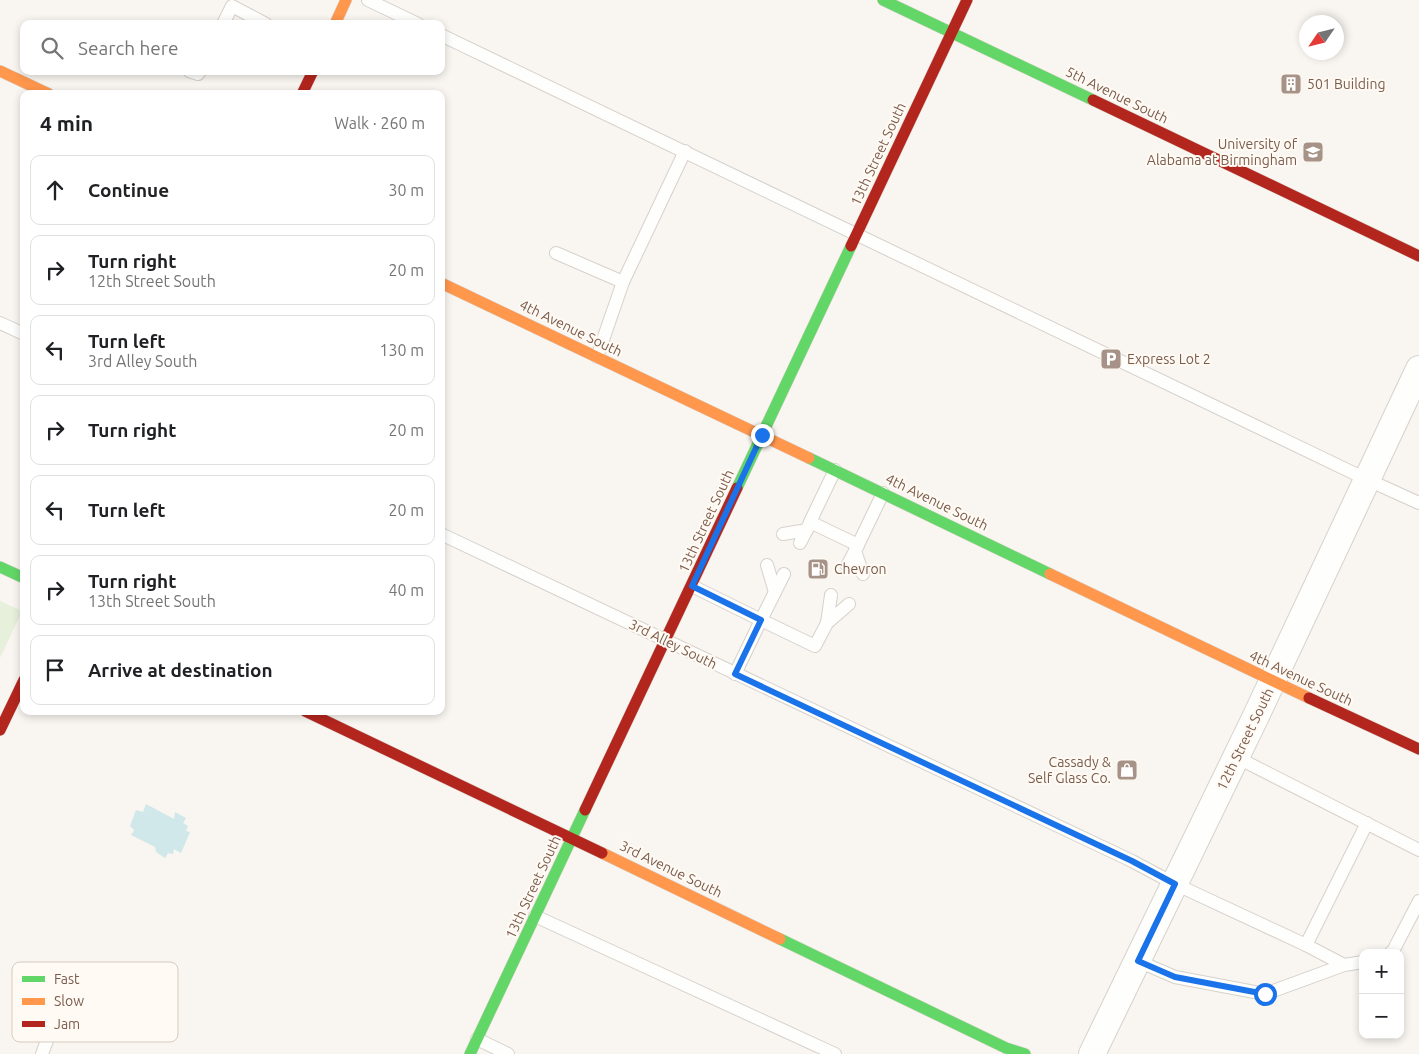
<!DOCTYPE html>
<html lang="en">
<head>
<meta charset="utf-8">
<style>
  :root { --surface:#fff; --page:#f6f6f6; --text:#202124; --muted:#757577; --line:#e0e0e0 }
  body { margin:0; font-family:Ubuntu,sans-serif; background:var(--page); color:var(--text) }
  .controls { position:absolute; right:15px; bottom:15px; display:grid; overflow:hidden; border-radius:10px; box-shadow:0 2px 8px #0003 }
  .controls button { width:45px; height:45px; display:grid; place-items:center; padding:0; border:0; border-bottom:1px solid var(--line); background:var(--surface); color:var(--text); font:25px sans-serif }
  .compass { position:absolute; left:1299px; top:15px; width:45px; height:45px; border-radius:50%; background:var(--surface); box-shadow:0 2px 8px #0003; rotate:235deg }
  .stop { position:absolute; width:15px; height:15px; margin:-11px; border:4px solid #1a73e8; border-radius:50%; background:#fff }
  .stop.end { background:#1a73e8; border-color:#fff; box-shadow:0 1px 5px #0008 }
  .list { margin:0; padding:0; list-style:none }
  h2 { display:flex; justify-content:space-between; align-items:center; height:65px; margin:0; padding:0 20px; font-size:21px }
  h2 small { font-size:16px; font-weight:400; color:var(--muted) }
  .list li { display:grid; grid-template-columns:32px 1fr auto; gap:15px; align-items:center; box-sizing:border-box; height:70px; margin:0 10px 10px; padding:0 10px; border:1px solid var(--line); border-radius:10px }
  .list b { display:block; font-size:19px; white-space:nowrap }
  .list p { margin:0; font-size:16px; white-space:nowrap; color:var(--muted) }
  .list em { font-size:16px; font-style:normal; color:var(--muted) }
  .icon { flex:none; width:28px; height:28px; fill:none; stroke:currentColor; stroke-width:2; stroke-linecap:round; stroke-linejoin:round }
  .map { position:relative; flex:none; width:1419px; height:1054px; overflow:hidden }
  .search { position:absolute; background:var(--surface); box-shadow:0 2px 8px #0003; left:20px; top:20px; width:425px; height:55px; display:flex; align-items:center; gap:12px; box-sizing:border-box; padding:0 18px; border-radius:10px; color:var(--muted); font-size:19px }
  .panel { position:absolute; background:var(--surface); box-shadow:0 2px 8px #0003; left:20px; top:90px; width:425px; height:625px; border-radius:10px }
  .map>svg:first-child { display:block }
</style>
</head>
<body>
<div class="map">
<svg width="1419" height="1054" viewBox="0 0 1419 1054">
  <rect width="100%" height="100%" fill="#f9f5f0"/>
  <path fill="#e7f0db" d="M0,601L22,611L0,658Z"/>
  <path fill="#d0e8ea" d="M146,804L174,819L175,812L186,818L183,823L188,826L186,831L190,832L181,853L174,849L173,854L168,853L165,858L156,852L155,847L131,835L134,830L130,826L136,810L143,812Z"/>
  <g fill="none" stroke-linecap="round" stroke-linejoin="round">
    <g stroke="#d7d1cb" stroke-width="14">
      <g id="lane">
        <path d="M368,0L418,24"/>
        <path d="M223,24L232,6L266,24"/>
        <path d="M441,35L1366,479L1419,503"/>
        <path d="M189,71L198,74L200,71"/>
        <path d="M556,253L623,282"/>
        <path d="M0,323L24,334"/>
        <path d="M597,357L623,282L685,151"/>
        <path d="M835,470L810,522L858,545L883,493"/>
        <path d="M441,534L1132,861L1175,884L1306,945L1344,965L1363,962"/>
        <path d="M783,534L807,530"/>
        <path d="M800,543L809,525"/>
        <path d="M858,545L855,551L863,574"/>
        <path d="M767,565L775,592L784,574"/>
        <path d="M847,566L855,551"/>
        <path d="M692,586L761,620L735,674"/>
        <path d="M775,592L761,620L815,646L827,623"/>
        <path d="M831,595L827,623L849,604"/>
        <path d="M1236,757L1419,850"/>
        <path d="M535,916L835,1054"/>
        <path d="M1306,945L1367,823"/>
        <path d="M1390,953L1393,951L1419,901"/>
        <path d="M1138,961L1175,977L1265,994L1344,965"/>
        <path d="M477,1039L508,1054"/>
        <path d="M42,1054L49,1035"/>
      </g>
    </g>
    <g stroke="#d7d1cb" stroke-width="28">
      <path id="street" d="M1092,1054L1256,716L1419,369"/>
    </g>
    <g stroke="#d9d2cb" stroke-width="12">
      <g id="fast">
        <path d="M883,0L1093,100"/>
        <path d="M809,458L1050,574"/>
        <path d="M737,488L851,246"/>
        <path d="M0,567L24,578"/>
        <path d="M780,939L1006,1048L1025,1054"/>
        <path d="M470,1054L585,810"/>
      </g>
    </g>
    <g stroke="#d9d2cb" stroke-width="12">
      <g id="slow">
        <path d="M335,24L346,0"/>
        <path d="M0,71L49,94"/>
        <path d="M441,283L809,458"/>
        <path d="M1050,574L1309,698"/>
        <path d="M602,853L780,939"/>
      </g>
    </g>
    <g stroke="#d9d2cb" stroke-width="12">
      <g id="jam">
        <path d="M302,94L313,71"/>
        <path d="M1093,100L1419,256"/>
        <path d="M851,246L967,0"/>
        <path d="M1309,698L1419,749"/>
        <path d="M305,711L602,853"/>
        <path d="M0,730L24,680"/>
        <path d="M585,810L737,488"/>
      </g>
    </g>
    <use href="#lane" stroke="#fefefd" stroke-width="12"/>
    <use href="#street" stroke="#fefefd" stroke-width="26"/>
    <use href="#fast" stroke="#63d668" stroke-width="11"/>
    <use href="#slow" stroke="#ff974d" stroke-width="11"/>
    <use href="#jam" stroke="#b3261e" stroke-width="11"/>
  </g>
  <g fill="none" stroke-linecap="round" stroke-linejoin="round">
    <path stroke="#1a73e8" stroke-width="6" d="M762,435L692,586L761,620L735,674L1132,861L1175,884L1138,961L1175,977L1265,994"/>
  </g>
  <defs>
    <g id="building-square" transform="scale(1.125)"><rect x="-9" y="-9" width="18" height="18" rx="4" fill="#a69286" stroke="#fffaf3"/><path d="M-4-6H4V6H1V3H-1V6H-4ZM-2.5-4.3h1.7v1.8h-1.7ZM.8-4.3h1.7v1.8H.8ZM-2.5-1h1.7V.8h-1.7ZM.8-1h1.7V.8H.8Z" fill="#fff"/></g>
    <g id="university-square" transform="scale(1.125)"><rect x="-9" y="-9" width="18" height="18" rx="4" fill="#a69286" stroke="#fffaf3"/><path d="M0-5L7-2L0 1L-7-2ZM-4 1L0 2.5L4 1V4Q0 6-4 4Z" fill="#fff"/></g>
    <g id="parking-square" transform="scale(1.125)"><rect x="-9" y="-9" width="18" height="18" rx="4" fill="#a69286" stroke="#fffaf3"/><path d="M-3.5-5.5H1a3.5 3.5 0 0 1 0 7H-1V5.5H-3.5ZM-1-3.4V-.6H.8a1.4 1.4 0 0 0 0-2.8Z" fill="#fff"/></g>
    <g id="fuel-square" transform="scale(1.125)"><rect x="-9" y="-9" width="18" height="18" rx="4" fill="#a69286" stroke="#fffaf3"/><path d="M-5.5-6h7V0h2V4h1.3V-2.5L3-4.5l.8-.8L6-3V5H2.5V1h-1V6h-7ZM-4.2-4.7v3.2H.2V-4.7Z" fill="#fff"/></g>
    <g id="shop-square" transform="scale(1.125)"><rect x="-9" y="-9" width="18" height="18" rx="4" fill="#a69286" stroke="#fffaf3"/><path d="M-5-2.5h2.3a2.7 3.5 0 0 1 5.4 0H5L5.5 6h-11ZM-1.5-2.5h3a1.5 2.3 0 0 0-3 0Z" fill="#fff"/></g>
  </defs>
  <g fill-rule="evenodd">
    <use href="#building-square" x="1291" y="84"/>
    <use href="#university-square" x="1313" y="152"/>
    <use href="#parking-square" x="1111" y="359"/>
    <use href="#fuel-square" x="818" y="569"/>
    <use href="#shop-square" x="1127" y="770"/>
  </g>
  <g text-anchor="middle" stroke-width="4" stroke-linejoin="round" paint-order="stroke">
    <g font-size="14" fill="#7a5c4d" stroke="#fffaf3" text-anchor="start">
      <text x="1307" y="89">501 Building</text>
      <text x="1297" y="149" text-anchor="end">University of<tspan x="1297" dy="16">Alabama at Birmingham</tspan></text>
      <text x="1127" y="364">Express Lot 2</text>
      <text x="834" y="574">Chevron</text>
      <text x="1111" y="767" text-anchor="end">Cassady &amp;<tspan x="1111" dy="16">Self Glass Co.</tspan></text>
    </g>
    <g font-size="14" fill="#7a5c4d" stroke="#fffaf3">
      <text transform="translate(1117 95) rotate(26)" y="5">5th Avenue South</text>
      <text transform="translate(878 154) rotate(-65)" y="5">13th Street South</text>
      <text transform="translate(571 328) rotate(26)" y="5">4th Avenue South</text>
      <text transform="translate(937 502) rotate(26)" y="5">4th Avenue South</text>
      <text transform="translate(706 521) rotate(-65)" y="5">13th Street South</text>
      <text transform="translate(673 644) rotate(26)" y="5">3rd Alley South</text>
      <text transform="translate(1301 678) rotate(25)" y="5">4th Avenue South</text>
      <text transform="translate(1245 739) rotate(-64)" y="5">12th Street South</text>
      <text transform="translate(671 869) rotate(26)" y="5">3rd Avenue South</text>
      <text transform="translate(533 887) rotate(-65)" y="5">13th Street South</text>
    </g>
  </g>
  <rect x="12" y="962" width="166" height="80" rx="8" fill="#fffaf3" stroke="#d7cbc1" stroke-width="1"/>
  <rect x="22" y="976" width="23" height="6" fill="#63d668"/>
  <rect x="22" y="998" width="23" height="7" fill="#ff974d"/>
  <rect x="22" y="1021" width="23" height="6" fill="#b3261e"/>
  <g font-size="14" fill="#7a5c4d">
    <text x="54" y="984">Fast</text>
    <text x="54" y="1006">Slow</text>
    <text x="54" y="1029">Jam</text>
  </g>
</svg>
<div class="controls">
<button>+</button>
<button>−</button>
</div>
<svg class="compass" viewBox="-18 -18 36 36"><path d="M0-13l5 13h-10z" fill="#e53935"/><path d="M0 13l5-13h-10z" fill="#757577"/></svg>
<div class="stop" style="left:1265px;top:994px"></div>
<div class="stop end" style="left:762px;top:435px"></div>
<div class="search"><svg class="icon" aria-label="search" viewBox="0 0 24 24"><circle cx="10" cy="10" r="6"/><path d="M15 15l6 6"/></svg>Search here</div>
<section class="panel">
<h2>4 min<small>Walk · 260 m</small></h2>
<ul class="list">
<li><svg class="icon" aria-label="ahead" viewBox="0 0 24 24"><path d="M12 20V5M6 11l6-6 6 6"/></svg><div><b>Continue</b></div><em>30 m</em></li>
<li><svg class="icon" aria-label="right" viewBox="0 0 24 24"><path d="M7 20v-9h11M14 6l5 5-5 5"/></svg><div><b>Turn right</b><p>12th Street South</p></div><em>20 m</em></li>
<li><svg class="icon" aria-label="left" viewBox="0 0 24 24"><path d="M17 20v-9H6M10 6l-5 5 5 5"/></svg><div><b>Turn left</b><p>3rd Alley South</p></div><em>130 m</em></li>
<li><svg class="icon" aria-label="right" viewBox="0 0 24 24"><path d="M7 20v-9h11M14 6l5 5-5 5"/></svg><div><b>Turn right</b></div><em>20 m</em></li>
<li><svg class="icon" aria-label="left" viewBox="0 0 24 24"><path d="M17 20v-9H6M10 6l-5 5 5 5"/></svg><div><b>Turn left</b></div><em>20 m</em></li>
<li><svg class="icon" aria-label="right" viewBox="0 0 24 24"><path d="M7 20v-9h11M14 6l5 5-5 5"/></svg><div><b>Turn right</b><p>13th Street South</p></div><em>40 m</em></li>
<li><svg class="icon" aria-label="arrive" viewBox="0 0 24 24"><path d="M6 21V4h12l-3 4 3 4H6"/></svg><div><b>Arrive at destination</b></div></li>
</ul>
</section>
</div>
</body>
</html>
